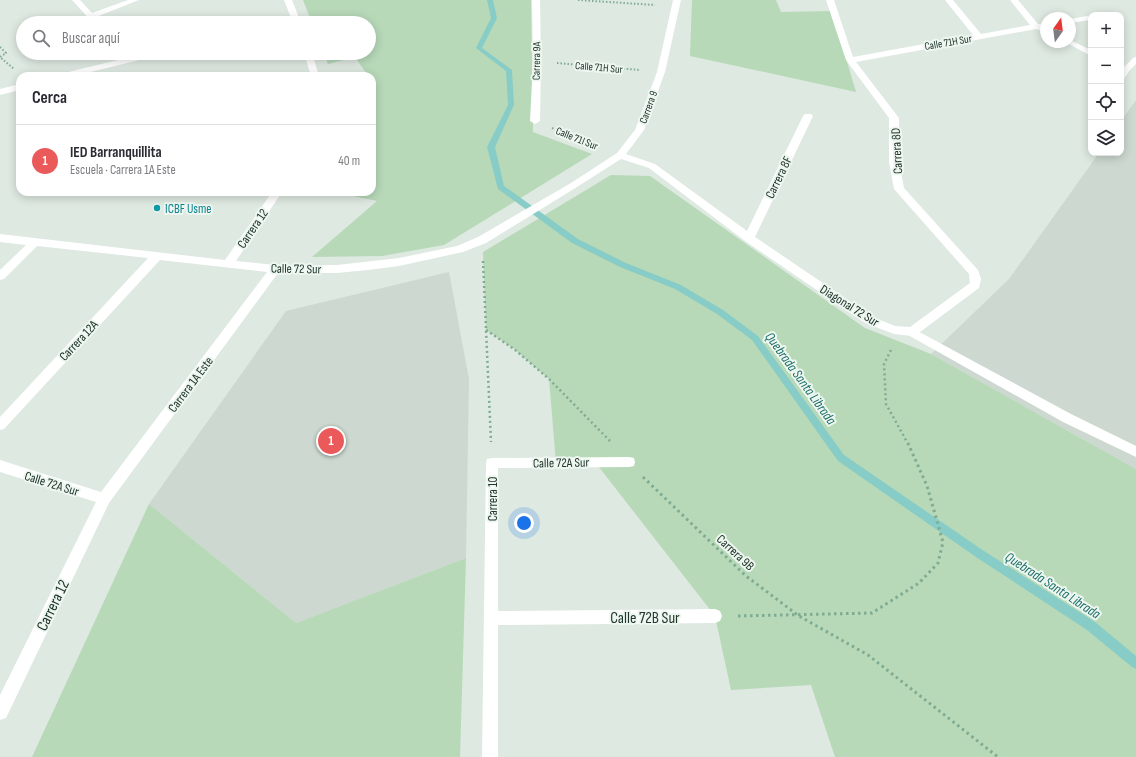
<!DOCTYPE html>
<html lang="es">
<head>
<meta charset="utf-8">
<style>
  :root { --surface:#fff; --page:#f2f2f3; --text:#2b2b33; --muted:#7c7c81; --line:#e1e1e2; --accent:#eb5a5a }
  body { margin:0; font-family:"Sofia Sans Condensed",sans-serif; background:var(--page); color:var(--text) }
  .controls { position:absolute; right:12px; top:12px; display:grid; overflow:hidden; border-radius:8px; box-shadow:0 2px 10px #0003 }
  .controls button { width:36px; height:36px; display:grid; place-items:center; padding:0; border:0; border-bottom:1px solid var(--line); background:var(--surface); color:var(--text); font:20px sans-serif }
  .compass { position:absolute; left:1040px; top:12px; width:36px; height:36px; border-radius:50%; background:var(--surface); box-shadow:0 2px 10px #0003; rotate:14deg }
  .you { position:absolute; left:524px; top:523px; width:14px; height:14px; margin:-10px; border:3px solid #fff; border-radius:50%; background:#1a73e8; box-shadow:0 0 0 6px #1a73e833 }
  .badge { display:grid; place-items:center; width:26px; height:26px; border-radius:50%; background:var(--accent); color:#fff; font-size:13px; font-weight:700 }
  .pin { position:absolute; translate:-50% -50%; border:2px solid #fff; box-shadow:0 1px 4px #0006 }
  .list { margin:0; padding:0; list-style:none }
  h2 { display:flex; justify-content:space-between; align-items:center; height:52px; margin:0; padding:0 16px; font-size:17px }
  h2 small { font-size:13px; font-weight:400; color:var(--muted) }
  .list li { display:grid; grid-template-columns:26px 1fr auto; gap:12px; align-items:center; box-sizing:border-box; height:72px; padding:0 16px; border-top:1px solid var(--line) }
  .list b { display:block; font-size:15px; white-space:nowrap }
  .list p { margin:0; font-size:13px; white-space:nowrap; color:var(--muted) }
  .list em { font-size:13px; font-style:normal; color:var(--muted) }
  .icon { flex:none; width:22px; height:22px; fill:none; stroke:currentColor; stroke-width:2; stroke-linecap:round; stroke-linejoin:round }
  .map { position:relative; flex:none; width:1136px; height:757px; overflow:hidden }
  .search { position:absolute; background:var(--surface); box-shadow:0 2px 10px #0003; left:16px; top:16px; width:360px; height:44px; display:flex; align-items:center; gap:10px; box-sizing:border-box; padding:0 14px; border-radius:22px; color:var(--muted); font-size:15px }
  .panel { position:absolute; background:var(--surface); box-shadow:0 2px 10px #0003; left:16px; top:72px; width:360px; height:124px; border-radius:12px }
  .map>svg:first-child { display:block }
</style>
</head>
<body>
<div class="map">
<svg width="1136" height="757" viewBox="0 0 1136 757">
  <rect width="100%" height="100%" fill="#dee9e1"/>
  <g fill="#ccd8d0">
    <path d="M1136,100V469L931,354L1009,279L1099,153H1121V121Z"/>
    <path d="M449,272L469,379L466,558L296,623L149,504L286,311Z"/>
  </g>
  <g fill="#b7d9b8">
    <path d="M303,0H531L533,132L592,154L444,245L382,256L312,257L377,201L335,192H372V88L375,87L372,82V76H368L355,57L328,64L324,53H369V23H312Z"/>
    <path d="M692,0H776L781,12L832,11L856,92L690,56Z"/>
    <path d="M611,175L650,176L865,328L931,354L1136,469V757H835L811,685L731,690L715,616L595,462L556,463L549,379L514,349L486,330L483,252Z"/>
    <path d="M149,504L296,623L466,558L460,757H32Z"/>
  </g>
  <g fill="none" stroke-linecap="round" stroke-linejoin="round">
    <path fill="#87ccc6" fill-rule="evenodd" d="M487,0H493L497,18L482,48L512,70L514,105L495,147L504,186L578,239L626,263L681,285L723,310L758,336L844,455L984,551L1095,622L1136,656V669L1132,667L1087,630L976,557L838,461L752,340L717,314L675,289L620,267L572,243L498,189L487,147L508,105L506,71L476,48L491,18Z"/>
    <g stroke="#7fab93" stroke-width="2" stroke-dasharray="1.5 2" stroke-linecap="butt">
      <path d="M578,0L655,5"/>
      <path d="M0,47L6,53L0,57L14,69"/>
      <path d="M557,63L640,70"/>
      <path d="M552,128L597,146"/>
    </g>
    <g stroke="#7fab93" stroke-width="2.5" stroke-dasharray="2 3" stroke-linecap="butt">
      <path d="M483,261L491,442"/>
      <path d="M486,330L514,349L549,379L610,441"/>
      <path d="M891,350L884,364L886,404L907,442"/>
    </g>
    <g stroke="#7fab93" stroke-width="3" stroke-dasharray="2.5 3.5" stroke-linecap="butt">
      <path d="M643,477L746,576L799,616L868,655L998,757"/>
      <path d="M738,616L872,613L919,583L938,563L943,542L927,486L907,441"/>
    </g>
    <path fill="#fff" fill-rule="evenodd" d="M912,328L1071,414L1136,446V457L1063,422L908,335L906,332L908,329Z"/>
    <g fill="#fff" fill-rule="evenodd">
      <path d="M72,0H80L92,13L128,0H139L96,17L101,23H93Z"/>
      <path d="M284,0H292L301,23H277L291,18Z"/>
      <path d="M532,0H540L541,62L540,121L535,124L530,121L533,62Z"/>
      <path d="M673,0H681L665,72L644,130L626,154L655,164L747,231L803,116L805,114H811L813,116L755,237L873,317L895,326L910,327L970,283L969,274L894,189L889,162V118L846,60L826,0H834L853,57L973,35L945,0H953L981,34L1030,25L1010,0H1018L1038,24L1046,23V29L1042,31L1036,29L856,62L899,118V162L904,188L978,270L981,279L979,288L916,335L912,336L894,334L865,323L745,241L649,168L621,159L577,187L486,243L463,252L399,266L368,270L337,273H278L109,503L6,718L0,720V695L96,502L0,472V460L101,492L267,272L160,260L4,429L0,430V417L148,258L37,246L4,279L0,280V270L26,245L0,242V234L225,260L272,192H282L236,261L275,265H337L399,258L457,246L478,237L571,183L617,153L635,130L657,72Z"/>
      <path d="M1087,16L1091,18L1090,20L1070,23V19Z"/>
      <path d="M1070,40L1091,50V56L1065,42H1070Z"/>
      <path d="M147,53H161L160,55L74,76H59L60,74Z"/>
      <path d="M304,53H312L319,76H311Z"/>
      <path d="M1136,57V64L1129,71L1124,79L1121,80L1122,69L1133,58Z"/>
      <path d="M20,84V90L0,95V89Z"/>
      <path d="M629,457L634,458L635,462L634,466L629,467L498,468V611L715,609L720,611L722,616L720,621L715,623L498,625V757H482L486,463L487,459L492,458Z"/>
    </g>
  </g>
  <circle fill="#0f9aa8" stroke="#eef6f0" stroke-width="1.5" cx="157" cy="208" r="4"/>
  <g text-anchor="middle" stroke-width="4" stroke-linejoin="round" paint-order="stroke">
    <g font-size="11" fill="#20372b" stroke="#eef6f0">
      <text transform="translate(948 42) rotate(-10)" y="4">Calle 71H Sur</text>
      <text transform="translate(536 61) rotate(-89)" y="4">Carrera 9A</text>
      <text transform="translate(599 67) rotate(5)" y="4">Calle 71H Sur</text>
      <text transform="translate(648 107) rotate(-70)" y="4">Carrera 9</text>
      <text transform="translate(577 138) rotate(22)" y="4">Calle 71I Sur</text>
    </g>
    <g font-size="13" fill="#20372b" stroke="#eef6f0">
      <text transform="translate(896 151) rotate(-93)" y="5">Carrera 8D</text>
      <text transform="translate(778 177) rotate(-64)" y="5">Carrera 8F</text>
      <text transform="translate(252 228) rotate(-56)" y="5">Carrera 12</text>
      <text transform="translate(296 268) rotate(1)" y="5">Calle 72 Sur</text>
      <text transform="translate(850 305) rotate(32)" y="5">Diagonal 72 Sur</text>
      <text transform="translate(78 340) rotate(-47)" y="5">Carrera 12A</text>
      <text transform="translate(190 384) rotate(-53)" y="5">Carrera 1A Este</text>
      <text transform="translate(561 462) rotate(-1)" y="5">Calle 72A Sur</text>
      <text transform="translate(52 483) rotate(17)" y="5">Calle 72A Sur</text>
      <text transform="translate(492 499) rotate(-90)" y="5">Carrera 10</text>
      <text transform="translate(736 552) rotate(43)" y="5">Carrera 9B</text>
    </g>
    <g font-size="13" fill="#0d838f" stroke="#eef6f0" text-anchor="start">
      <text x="165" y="213">ICBF Usme</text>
    </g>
    <g font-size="14" font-style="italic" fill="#1e6f69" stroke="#eef6f0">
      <text transform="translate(801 378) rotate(54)" y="5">Quebrada Santa Librada</text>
      <text transform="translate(1053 585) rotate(33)" y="5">Quebrada Santa Librada</text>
    </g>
    <g font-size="16" fill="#20372b" stroke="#eef6f0">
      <text transform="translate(52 605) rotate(-64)" y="6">Carrera 12</text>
      <text x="645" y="623">Calle 72B Sur</text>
    </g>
  </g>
</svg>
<div class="controls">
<button>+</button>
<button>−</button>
<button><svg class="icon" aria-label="locate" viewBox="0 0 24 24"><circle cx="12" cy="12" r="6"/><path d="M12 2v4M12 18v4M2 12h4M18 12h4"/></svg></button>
<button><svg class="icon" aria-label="layers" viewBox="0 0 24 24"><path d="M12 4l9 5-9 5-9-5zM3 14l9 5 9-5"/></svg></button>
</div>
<svg class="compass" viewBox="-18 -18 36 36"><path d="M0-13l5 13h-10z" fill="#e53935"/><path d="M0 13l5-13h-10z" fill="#7c7c81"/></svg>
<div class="you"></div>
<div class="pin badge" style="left:331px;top:441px">1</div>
<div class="search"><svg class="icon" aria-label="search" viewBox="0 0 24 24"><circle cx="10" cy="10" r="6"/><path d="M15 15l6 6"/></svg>Buscar aquí</div>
<section class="panel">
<h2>Cerca<small></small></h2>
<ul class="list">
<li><span class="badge">1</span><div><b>IED Barranquillita</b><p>Escuela · Carrera 1A Este</p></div><em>40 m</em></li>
</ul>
</section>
</div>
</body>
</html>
